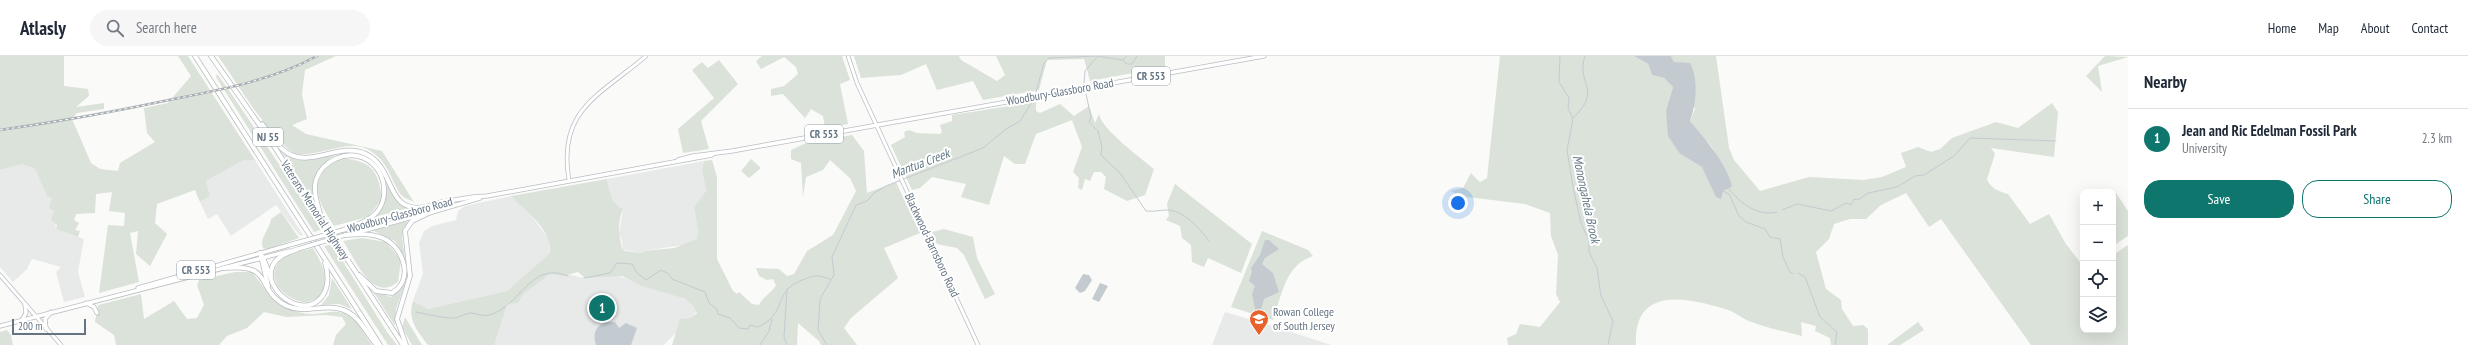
<!DOCTYPE html>
<html lang="en">
<head>
<meta charset="utf-8">
<style>
  :root { --surface:#fff; --page:#f6f6f7; --text:#1f2937; --muted:#747a83; --line:#e0e1e3; --accent:#0f766e }
  body { margin:0; font-family:"PT Sans Narrow",sans-serif; background:var(--page); color:var(--text) }
  .controls { position:absolute; right:12px; bottom:12px; display:grid; overflow:hidden; border-radius:8px; box-shadow:0 4px 16px #0002 }
  .controls button { width:36px; height:36px; display:grid; place-items:center; padding:0; border:0; border-bottom:1px solid var(--line); background:var(--surface); color:var(--text); font:20px sans-serif }
  .scale { position:absolute; left:12px; bottom:10px; width:74px; box-sizing:border-box; padding-left:4px; border:2px solid #647483; border-top:0; font-size:11px; line-height:14px; white-space:nowrap; color:#647483; -webkit-text-stroke:3px #fff; paint-order:stroke }
  .you { position:absolute; left:1458px; top:147px; width:14px; height:14px; margin:-10px; border:3px solid #fff; border-radius:50%; background:#1a73e8; box-shadow:0 0 0 6px #1a73e833 }
  .badge { display:grid; place-items:center; width:26px; height:26px; border-radius:50%; background:var(--accent); color:#fff; font-size:13px; font-weight:700 }
  .pin { position:absolute; translate:-50% -50%; border:2px solid #fff; box-shadow:0 1px 4px #0006 }
  .list { margin:0; padding:0; list-style:none }
  h2 { display:flex; justify-content:space-between; align-items:center; height:52px; margin:0; padding:0 16px; font-size:17px }
  h2 small { font-size:13px; font-weight:400; color:var(--muted) }
  .list li { display:grid; grid-template-columns:26px 1fr auto; gap:12px; align-items:center; box-sizing:border-box; height:60px; padding:0 16px; border-top:1px solid var(--line) }
  .list b { display:block; font-size:15px; white-space:nowrap }
  .list p { margin:0; font-size:13px; white-space:nowrap; color:var(--muted) }
  .list em { font-size:13px; font-style:normal; color:var(--muted) }
  .actions { display:flex; gap:8px; padding:12px 16px }
  .actions a { flex:1; padding:9px 0; border:1px solid var(--accent); border-radius:16px; text-align:center; font-size:14px; color:var(--accent) }
  .actions .main { background:var(--accent); color:#fff }
  .icon { flex:none; width:22px; height:22px; fill:none; stroke:currentColor; stroke-width:2; stroke-linecap:round; stroke-linejoin:round }
  .map { position:relative; flex:none; width:2128px; height:289px; overflow:hidden }
  header { display:flex; align-items:center; gap:24px; box-sizing:border-box; height:56px; padding:0 20px; background:var(--surface); border-bottom:1px solid var(--line) }
  header strong { font-size:19px }
  nav { display:flex; gap:22px; margin-inline-start:auto; font-size:14px }
  .search { width:280px; height:36px; background:var(--page); display:flex; align-items:center; gap:10px; box-sizing:border-box; padding:0 14px; border-radius:22px; color:var(--muted); font-size:15px }
  main { display:flex }
  aside { flex:1; background:var(--surface) }
  .map>svg:first-child { display:block }
</style>
</head>
<body>
<header>
<strong>Atlasly</strong>
<div class="search"><svg class="icon" aria-label="search" viewBox="0 0 24 24"><circle cx="10" cy="10" r="6"/><path d="M15 15l6 6"/></svg>Search here</div>
<nav><a>Home</a><a>Map</a><a>About</a><a>Contact</a></nav>
</header>
<main>
<div class="map">
<svg width="2128" height="289" viewBox="0 0 2128 289">
  <rect width="100%" height="100%" fill="#fafaf8"/>
  <g fill="#e8e9e9">
    <path d="M244,104H255L303,179L300,180L276,149L231,180L217,158L208,163L200,146L210,140L206,125Z"/>
    <path d="M704,105L702,114L706,135L694,151L698,175L697,183L683,189L644,195L643,197L623,194L622,184L619,178L623,154L617,151L610,138L607,123Z"/>
    <path d="M22,108L35,113L47,140L52,142L56,173L84,183L78,216L85,241L64,246L56,216L61,211L32,203L27,213L13,226L0,211V114Z"/>
    <path d="M511,140L530,158L549,183L550,197L507,235L428,253L413,245L423,217L419,187L424,175L432,170L456,164L458,155L465,150Z"/>
    <path d="M559,216L584,222L610,217L703,249L664,289H477L505,252L541,219Z"/>
    <path d="M1225,256L1273,270L1331,289H1212Z"/>
  </g>
  <g fill="#dbe2d9">
    <path d="M0,0H64V30L88,33L89,40L76,51L104,47V53L77,57L72,63L91,107L100,113L118,115L120,107L155,86L147,77L144,52L168,47L191,20L178,0H188L255,104H244L206,125L210,140L200,146L195,134L157,148L155,167L167,178L150,210L136,198L138,175L130,177L139,226L99,237L108,169L124,170L125,157L109,155L112,136L96,138L95,157L76,158L74,164L79,167L75,174L80,175L78,181L56,173L57,169L51,164L54,155L49,152L52,142L47,140L35,113L22,108L0,114Z"/>
    <path d="M218,0H336L305,14L302,38L307,63L292,69L306,78L382,95L414,146C410,144 404,142 401,139C389,121 389,105 367,93C349,83 316,101 298,98C277,95 232,19 218,0Z"/>
    <path d="M762,0H842L850,24L840,28L848,68L825,72L823,60L811,53L805,62L783,38L771,40V33L784,30L798,18L796,11L784,1L761,13L756,5Z"/>
    <path d="M854,0H959L961,4L997,25L1005,19L996,0H1165V11L1090,25L1084,3L1047,4L1039,34L983,44L973,25L937,34L926,8L901,19L861,22Z"/>
    <path d="M1500,0H1634L1648,8L1652,19L1664,22L1673,31L1666,54L1680,98L1702,111L1723,135L1732,131L1712,91L1690,65L1695,53L1671,0H1716L1729,92L1734,104L1760,135L1809,121L1863,124L1882,121L1906,111L1901,97L1918,91L1931,96L1940,93L1952,82L1996,66L2018,72L2052,47L2058,56L2054,101L1991,92L1995,98L1987,123C1991,133 1998,135 2008,138L2030,168L2049,158L2066,188L2083,210V274H2113V199L2128,189V289H2031L1941,163L1929,171L1906,137L1881,149L1866,163H1850L1834,168L1829,183L1816,196L1826,233L1841,244L1842,253L1853,270L1863,269L1868,273V289H1831L1830,282L1815,275L1816,270L1801,266L1802,280C1785,276 1768,272 1752,266C1743,264 1736,256 1728,254C1688,241 1633,229 1636,289H1508L1507,282L1516,278L1520,268L1540,271L1560,246L1556,238L1558,199L1551,180L1550,157L1525,148L1459,140L1451,135L1463,132L1471,117L1480,126L1487,122Z"/>
    <path d="M2105,0L2128,1L2098,10L2102,36L2086,20Z"/>
    <path d="M719,4L738,28L701,65L709,93L683,97L678,73L714,42L692,14L702,6L708,12Z"/>
    <path d="M217,18L228,33L323,173L314,176L216,21Z"/>
    <path d="M1036,46V55L1040,57L1060,48L1074,60L1089,50L1095,67L1099,58C1101,73 1142,103 1154,113L1145,139L1127,145L1104,133L1106,121L1101,116H1094L1090,125L1085,123L1082,134L1078,132L1079,122L1073,116L1082,91L1072,64L1036,78L1025,108H1015L1004,100L989,149L961,141L966,128L932,121L920,132L912,134L891,89L905,81L904,76L909,74L917,77L940,78L942,76L940,69L952,65V59Z"/>
    <path d="M852,79L864,95L867,137L896,126L920,177L884,192L898,222L851,262L844,272L857,289H821L819,285L798,267L797,289H672L680,263L690,262L697,257L694,251L686,243L642,230L622,220L585,222L578,216L563,220L550,218L523,238L518,247L507,248L494,289H428C417,275 407,263 413,245L428,253L507,235L550,197C553,174 525,155 511,140L607,123C609,134 612,149 623,153C617,167 619,179 622,192L624,195L643,197L644,195L674,192L697,183L698,175L694,151L706,135L702,114L704,105L712,104L717,121V203L733,235L737,238L739,236L752,248L759,249C762,241 772,237 776,229L773,223L767,224L759,220L756,212L779,213L787,220L794,218L807,195L833,179L856,135L850,122L830,104L823,114L806,121L803,141L801,107L791,103V94L806,87Z"/>
    <path d="M282,96C305,108 313,101 336,99C315,111 314,124 315,147Z"/>
    <path d="M338,102C370,104 378,112 382,143L368,161L334,170C316,143 307,124 338,102Z"/>
    <path d="M751,103L761,112L749,122L741,115Z"/>
    <path d="M386,122C391,135 394,147 408,152L375,161C385,148 388,139 386,122Z"/>
    <path d="M1175,128L1252,188L1241,217L1208,202L1204,211L1192,206L1191,189L1182,182L1180,170L1166,164L1169,160L1167,148Z"/>
    <path d="M2116,137L2128,155V180L2113,190V139Z"/>
    <path d="M281,156L299,182L267,193L263,192C259,182 270,173 271,163Z"/>
    <path d="M408,165L402,181L405,202L395,185L372,174Z"/>
    <path d="M944,173L973,181L977,202L995,238L985,243L964,199L957,192L937,188L932,176Z"/>
    <path d="M1262,175L1308,194L1313,200C1285,209 1282,239 1273,264L1231,251Z"/>
    <path d="M362,182L386,186L401,204L398,226C372,247 356,204 343,185Z"/>
    <path d="M332,188L387,276L397,289H388L324,190Z"/>
    <path d="M313,192C322,207 331,225 320,241C315,243 309,247 303,246C284,243 263,221 281,204C287,197 304,195 313,192Z"/>
    <path d="M235,216H252C269,238 283,258 313,258C327,258 336,252 349,260C358,265 366,281 372,289H333L336,279L346,268L342,261L325,259L286,261L264,256L247,272L227,280L219,289H116L114,279L95,266L98,249L141,238L144,263L174,245L187,263L197,262L204,249L197,229L199,224Z"/>
    <path d="M332,222L352,253L339,248L321,249L329,239Z"/>
    <path d="M405,228L396,253L395,270L373,235L391,241Z"/>
    <path d="M405,261L422,289H412L402,271Z"/>
    <path d="M1918,266L1924,274L1900,289H1887Z"/>
    <path d="M7,274L11,279L13,289H0V276Z"/>
  </g>
  <g fill="#c3cbd1">
    <path d="M1634,0H1671L1674,6L1690,7C1699,23 1696,50 1690,65C1704,81 1729,111 1732,131L1723,135L1721,143L1716,141L1702,111L1680,98L1668,80L1666,54L1673,31L1664,22L1652,19L1648,8Z"/>
    <path d="M1265,184H1269L1279,193L1265,202L1262,208L1273,217L1279,236L1264,243L1261,254L1256,257L1252,238L1255,230L1249,225L1252,216L1251,212L1260,199Z"/>
    <path d="M1083,218L1089,219L1092,224L1085,235L1080,237L1075,232Z"/>
    <path d="M1100,227L1108,230L1099,246L1092,243Z"/>
    <path d="M615,266L619,272L626,267L637,272L631,289H596C591,273 600,265 615,266Z"/>
  </g>
  <g fill="none" stroke-linecap="round" stroke-linejoin="round">
    <g stroke="#c3cbd1" stroke-width="1">
      <path d="M1560,0L1559,26L1569,42L1568,52L1573,63L1567,94L1573,131L1581,167L1589,184V196L1597,212L1601,240L1613,265L1608,289"/>
      <path d="M1123,4L1127,0"/>
      <path d="M1123,5L1127,8H1132L1137,0"/>
      <path d="M1084,27L1085,15L1097,1"/>
      <path d="M1086,38L1091,61L1089,66L1098,75L1102,91L1101,99L1120,117L1146,155C1153,156 1160,154 1167,154C1184,154 1200,173 1209,185"/>
      <path d="M1035,40L1044,7L1049,2L1096,0L1123,4"/>
      <path d="M1573,62C1604,33 1575,28 1585,0"/>
      <path d="M1729,133C1740,147 1758,161 1777,156"/>
      <path d="M1723,135L1729,138L1739,160L1746,166L1765,173L1770,181L1780,183L1783,201L1790,216L1793,218"/>
      <path d="M1782,154L1797,148L1831,155L1846,147L1851,149L1854,143L1858,144L1868,137L1897,131L1915,120L1924,119L1954,100L1970,82L2056,85"/>
      <path d="M1798,217L1805,221L1820,261L1837,276L1835,289"/>
      <path d="M584,222L610,217L617,207L632,208L637,217L646,224L661,214L669,218L672,223L705,236L709,247L717,253L718,258L730,262L739,272L748,273L750,269L758,271C787,258 774,235 800,225C815,219 814,218 830,223"/>
      <path d="M416,256C427,258 441,262 453,262C459,262 464,258 470,257C476,257 483,261 489,259C521,251 530,204 568,220"/>
      <path d="M760,289L769,275L772,263"/>
      <path d="M787,289L784,281L787,233"/>
      <path d="M827,289L818,274L820,243L834,219L832,201L856,149L867,145L874,137L886,130L983,92L1006,73L1020,65L1034,43"/>
    </g>
    <g stroke="#babfc4" stroke-width="4.5">
      <g id="secondary">
        <path d="M848,0L857,27L978,289"/>
        <path d="M569,124C557,54 599,40 646,0"/>
        <path d="M0,219L61,289"/>
      </g>
    </g>
    <g stroke="#b9bdc1" stroke-width="5">
      <g id="primary">
        <path d="M678,104L693,100L732,95L1264,0"/>
        <path d="M429,157L480,142"/>
        <path d="M362,169L442,146L473,141L487,140L712,99"/>
        <path d="M352,178L423,158"/>
        <path d="M138,232L296,187"/>
        <path d="M86,247L94,251L97,257"/>
        <path d="M22,264L26,257L25,248"/>
        <path d="M0,270L289,195"/>
        <path d="M46,273L45,263L51,256"/>
      </g>
    </g>
    <g stroke="#b8bcc0" stroke-width="5.5">
      <g id="motorway">
        <path d="M195,0L380,289"/>
        <path d="M211,0L268,81L403,289"/>
        <path d="M262,68C269,77 276,89 286,96C310,113 340,85 366,98C397,113 384,158 426,151"/>
        <path d="M320,157C317,147 313,135 316,124C322,105 346,94 364,102C386,113 391,143 374,159C366,167 354,170 343,174"/>
        <path d="M345,179C358,178 373,177 385,183C404,193 414,224 392,237L376,235L359,219"/>
        <path d="M260,197C270,211 268,228 282,240C309,263 336,241 325,207"/>
        <path d="M261,200L268,230"/>
        <path d="M224,212C276,207 254,234 287,250C307,259 329,245 348,256C360,262 367,278 376,288"/>
        <path d="M271,222C269,204 283,198 298,193"/>
        <path d="M406,289L397,263L410,220L405,175L412,165L431,156"/>
      </g>
    </g>
    <use href="#secondary" stroke="#fff" stroke-width="3"/>
    <use href="#primary" stroke="#fff" stroke-width="3.5"/>
    <use href="#motorway" stroke="#fff" stroke-width="4"/>
    <g stroke="#a8aeb4" stroke-width="2.5">
      <path id="rail" d="M0,74C56,66 113,56 169,44C219,34 271,25 317,0"/>
    </g>
    <use href="#rail" stroke="#fff" stroke-width="1" stroke-dasharray="3" stroke-linecap="butt"/>
    <g stroke="#b9bdc1" stroke-width="5" stroke-linecap="butt">
      <g id="primary-bridge">
        <path d="M296,187L343,174"/>
        <path d="M298,193L345,179"/>
      </g>
    </g>
    <use href="#primary-bridge" stroke="#fff" stroke-width="3.5"/>
  </g>
  <defs>
    <g id="university-pin" transform="scale(1)"><path d="M0 17L-7.5 6A9.5 9.5 0 1 1 7.5 6Z" fill="#e8612a" stroke="#fff"/><path d="M0-5L7-2L0 1L-7-2ZM-4 1L0 2.5L4 1V4Q0 6-4 4Z" fill="#fff"/></g>
  </defs>
  <g fill-rule="evenodd">
    <use href="#university-pin" x="1259" y="263"/>
  </g>
  <g text-anchor="middle" stroke-width="4" stroke-linejoin="round" paint-order="stroke">
    <g fill="#fff" stroke="#929ea8" stroke-width="1">
      <rect x="1132" y="11" width="38" height="18" rx="3"/>
      <rect x="805" y="69" width="38" height="18" rx="3"/>
      <rect x="253" y="72" width="30" height="18" rx="3"/>
      <rect x="177" y="205" width="38" height="18" rx="3"/>
    </g>
    <g font-size="11" font-weight="bold" fill="#647483">
      <text x="1151" y="24">CR 553</text>
      <text x="824" y="82">CR 553</text>
      <text x="268" y="85">NJ 55</text>
      <text x="196" y="218">CR 553</text>
    </g>
    <g font-size="12" fill="#647483" stroke="#fff">
      <text transform="translate(1060 36) rotate(-10)" y="4">Woodbury-Glassboro Road</text>
      <text transform="translate(315 154) rotate(57)" y="4">Veterans Memorial Highway</text>
      <text transform="translate(400 159) rotate(-15)" y="4">Woodbury-Glassboro Road</text>
      <text transform="translate(932 189) rotate(65)" y="4">Blackwood-Barnsboro Road</text>
    </g>
    <g font-size="12" fill="#647483" stroke="#fff" text-anchor="start">
      <text x="1273" y="260">Rowan College<tspan x="1273" dy="14">of South Jersey</tspan></text>
    </g>
    <g font-size="13" font-style="italic" fill="#647984" stroke="#fff">
      <text transform="translate(920 107) rotate(-21)" y="5">Mantua Creek</text>
      <text transform="translate(1587 143) rotate(78)" y="5">Monongahela Brook</text>
    </g>
  </g>
</svg>
<div class="controls">
<button>+</button>
<button>−</button>
<button><svg class="icon" aria-label="locate" viewBox="0 0 24 24"><circle cx="12" cy="12" r="6"/><path d="M12 2v4M12 18v4M2 12h4M18 12h4"/></svg></button>
<button><svg class="icon" aria-label="layers" viewBox="0 0 24 24"><path d="M12 4l9 5-9 5-9-5zM3 14l9 5 9-5"/></svg></button>
</div>
<div class="scale">200 m</div>
<div class="you"></div>
<div class="pin badge" style="left:602px;top:252px">1</div>
</div>
<aside>
<h2>Nearby<small></small></h2>
<ul class="list">
<li><span class="badge">1</span><div><b>Jean and Ric Edelman Fossil Park</b><p>University</p></div><em>2.3 km</em></li>
</ul>
<div class="actions"><a class="main">Save</a><a>Share</a></div>
</aside>
</main>
</body>
</html>
